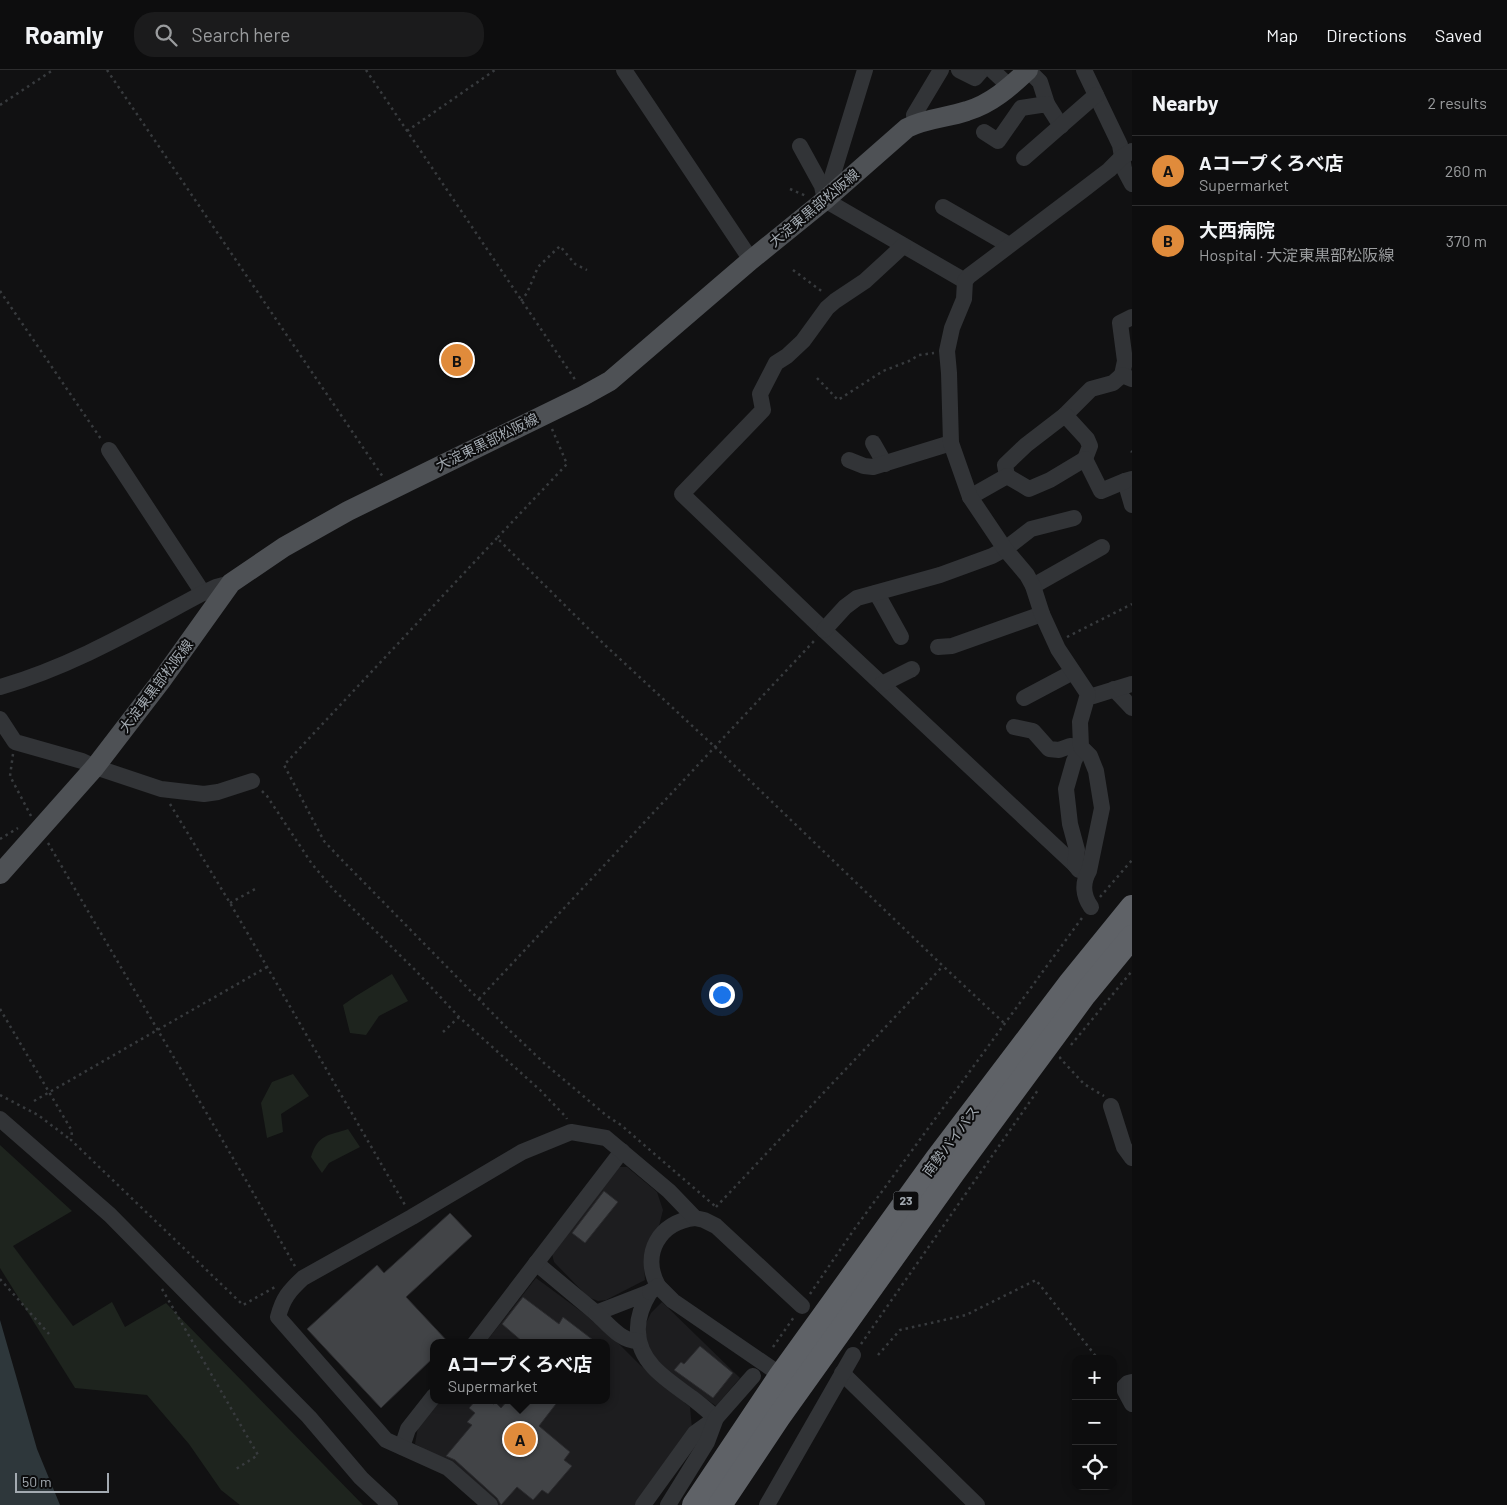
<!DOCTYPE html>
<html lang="en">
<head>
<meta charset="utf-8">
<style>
  :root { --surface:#0d0d0e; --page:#1b1b1c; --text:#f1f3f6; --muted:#9a9c9e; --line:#2d2d2e; --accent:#e08b3b }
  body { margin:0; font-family:Barlow,"Noto Sans JP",sans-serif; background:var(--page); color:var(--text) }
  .controls { position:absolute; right:15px; bottom:15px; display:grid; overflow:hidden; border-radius:10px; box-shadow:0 2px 12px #0003 }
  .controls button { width:45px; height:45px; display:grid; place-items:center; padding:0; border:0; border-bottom:1px solid var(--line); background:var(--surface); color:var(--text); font:25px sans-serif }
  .scale { position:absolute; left:15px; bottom:12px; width:94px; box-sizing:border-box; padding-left:5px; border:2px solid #a3aab1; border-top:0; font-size:14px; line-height:18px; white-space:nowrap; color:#a3aab1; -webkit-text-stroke:4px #0c0c0d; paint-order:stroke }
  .you { position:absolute; left:721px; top:924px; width:18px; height:18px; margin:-12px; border:4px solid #fff; border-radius:50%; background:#1a73e8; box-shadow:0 0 0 8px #1a73e833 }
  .badge { display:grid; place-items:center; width:32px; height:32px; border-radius:50%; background:var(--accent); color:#111; font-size:16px; font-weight:700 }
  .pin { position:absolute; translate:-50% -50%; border:2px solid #fff; box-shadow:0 1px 5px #0006 }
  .popup { position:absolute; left:430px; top:1269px; width:180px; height:65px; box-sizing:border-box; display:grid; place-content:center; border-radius:10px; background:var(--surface); filter:drop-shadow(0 1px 4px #0005); font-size:16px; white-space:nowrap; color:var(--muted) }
  .popup b { font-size:19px; color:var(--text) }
  .popup::after { content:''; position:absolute; left:50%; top:100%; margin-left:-10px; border:10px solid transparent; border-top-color:var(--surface) }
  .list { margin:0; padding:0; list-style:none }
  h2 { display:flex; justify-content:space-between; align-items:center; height:65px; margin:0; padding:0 20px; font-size:21px }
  h2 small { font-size:16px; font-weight:400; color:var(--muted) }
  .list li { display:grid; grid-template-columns:32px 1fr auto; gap:15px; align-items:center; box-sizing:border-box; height:70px; padding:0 20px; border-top:1px solid var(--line) }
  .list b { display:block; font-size:19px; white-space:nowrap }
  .list p { margin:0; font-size:16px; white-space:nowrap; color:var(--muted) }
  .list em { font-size:16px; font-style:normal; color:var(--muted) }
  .icon { flex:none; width:28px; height:28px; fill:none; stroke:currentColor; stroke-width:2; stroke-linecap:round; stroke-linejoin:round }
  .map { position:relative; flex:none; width:1132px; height:1435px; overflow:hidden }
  header { display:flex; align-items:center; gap:30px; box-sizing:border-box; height:70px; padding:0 25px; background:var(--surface); border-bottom:1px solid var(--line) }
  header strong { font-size:24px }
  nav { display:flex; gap:28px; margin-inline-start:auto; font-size:18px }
  .search { width:350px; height:45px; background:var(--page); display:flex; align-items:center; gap:12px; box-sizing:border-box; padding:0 18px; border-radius:20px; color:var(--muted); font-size:19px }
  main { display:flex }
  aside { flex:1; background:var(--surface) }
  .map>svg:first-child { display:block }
</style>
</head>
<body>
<header>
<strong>Roamly</strong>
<div class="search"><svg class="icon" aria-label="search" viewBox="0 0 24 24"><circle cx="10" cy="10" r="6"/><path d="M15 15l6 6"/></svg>Search here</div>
<nav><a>Map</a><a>Directions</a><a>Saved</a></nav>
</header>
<main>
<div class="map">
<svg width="1132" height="1435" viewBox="0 0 1132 1435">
  <rect width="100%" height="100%" fill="#111112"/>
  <g fill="#1d1d1f">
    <path d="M618,1097H627L657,1122L663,1140L658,1160L644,1195L645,1210L606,1230L598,1231L588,1227L554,1192L552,1184Z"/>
    <path d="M536,1208L601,1256L640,1295L690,1337L692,1358L637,1435H496L442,1389L415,1374L418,1357L440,1330H606V1273H485Z"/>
    <path d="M662,1232L740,1308L716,1336L666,1300L649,1280L646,1265V1253L651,1243Z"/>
  </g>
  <g fill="#1e241e">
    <path d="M392,904L408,931L379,946L366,965L350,963L343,935L356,926Z"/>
    <path d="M293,1004L309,1026L281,1044L283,1062L267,1068L261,1033L272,1012Z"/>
    <path d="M348,1059L360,1077L329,1093L322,1103L311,1087C318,1064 328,1066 348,1059Z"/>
    <path d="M0,1075L72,1141L13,1176L73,1256L112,1232L125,1257L166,1233L363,1435H240L221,1420L189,1374L147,1325L75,1318L0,1198Z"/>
  </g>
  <path fill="#2e373b" d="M0,1250L37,1379L60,1435H0Z"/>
  <g fill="#424447" stroke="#2b2b2e">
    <path d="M604,1121L618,1132L585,1173L572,1163Z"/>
    <path d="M450,1143L472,1166L406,1227L449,1273H434V1287L381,1338L307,1259L377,1195L384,1203Z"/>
    <path d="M523,1227L559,1254L563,1247L597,1273H524L502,1254Z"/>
    <path d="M700,1276L733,1303L713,1328L674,1300L681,1292L684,1294Z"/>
    <path d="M476,1330H489L493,1334L496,1333L501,1338L508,1330H559L539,1356L570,1382L564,1390L572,1396L548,1424L542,1420L533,1430L517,1417L501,1435L497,1428L455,1390L446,1386L472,1355L467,1352L475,1343L469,1338Z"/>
  </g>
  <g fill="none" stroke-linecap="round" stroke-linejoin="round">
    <g stroke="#383b3e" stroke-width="2.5" stroke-dasharray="2.5 4" stroke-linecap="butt">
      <path d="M107,0L383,407"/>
      <path d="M366,0L576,311"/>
      <path d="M0,35L53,0"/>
      <path d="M407,61L495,0"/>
      <path d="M790,119L806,126"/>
      <path d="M793,200L824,223"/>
      <path d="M0,221L101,369"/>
      <path d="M521,231L527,223L538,197L560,176L575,194L587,200"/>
      <path d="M817,308L838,330L883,301L909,291L919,285L934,283"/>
      <path d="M552,359L567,394L497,468L606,576L715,677L943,896L1004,953"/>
      <path d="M1131,381L1132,382"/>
      <path d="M497,468L284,695L324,771L340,788L505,956L544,993L607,1046L621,1055L716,1137"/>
      <path d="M1067,567L1132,534"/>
      <path d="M13,684L10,706L31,746"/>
      <path d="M262,721L267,726L312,794L333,819L415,900L459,947L540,1020L566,1047L567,1049"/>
      <path d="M170,734L230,833L405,1135"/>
      <path d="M0,769L18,758"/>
      <path d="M48,773L247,1112L296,1198"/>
      <path d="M1100,827L1132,790"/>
      <path d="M230,833L257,818"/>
      <path d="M479,929L814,571"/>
      <path d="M0,939L72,1061L71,1070L243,1235L275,1217"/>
      <path d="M443,962L459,947"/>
      <path d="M1071,975L1132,901"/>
      <path d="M1061,987L1060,988L1084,1014L1104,1026"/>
      <path d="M0,1025L38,1045L71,1070"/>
      <path d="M34,1031L267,897"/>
      <path d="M716,1137L943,896"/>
      <path d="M0,1209L49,1264"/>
      <path d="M162,1219L258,1385L236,1399"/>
      <path d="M810,1224L853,1161L1082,848"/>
      <path d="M861,1274L1038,1020"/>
      <path d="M773,1277L794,1247"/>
      <path d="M878,1285L900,1260L966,1245L1036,1210L1098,1289"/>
    </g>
    <g stroke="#323437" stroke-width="16">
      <path d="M624,0L751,190"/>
      <path d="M959,0L975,8L982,0"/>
      <path d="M992,0L1010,17"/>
      <path d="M1028,0L1040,12L1047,34"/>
      <path d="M1084,0L1120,75L1124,99L1132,114"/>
      <path d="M917,52L914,45L941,0"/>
      <path d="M984,62L998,71L1021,38L1047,34L1061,56"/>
      <path d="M800,76L822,116L825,130L965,211"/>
      <path d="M1024,88L1096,25"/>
      <path d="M825,130L865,0"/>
      <path d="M943,137L1009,175"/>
      <path d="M903,176L865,211L835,231L827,238L803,271L787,286L776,293L760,324L763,340L682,424L824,560L1075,795"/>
      <path d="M1122,305L1125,291L1120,253L1132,247"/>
      <path d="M1065,345L1091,319L1113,313L1122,305L1132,309"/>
      <path d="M873,373L885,394"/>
      <path d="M109,380L203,523"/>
      <path d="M849,390L864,396L873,397L951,373"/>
      <path d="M1007,406L1005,395L1026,375L1065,345L1087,369L1090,376L1085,389"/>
      <path d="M1132,409L1125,411L1132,435"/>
      <path d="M970,427L1007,406L1029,419L1050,410L1085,389L1101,421L1125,411"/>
      <path d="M1033,516L1102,477"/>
      <path d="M876,523L881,531L901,567"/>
      <path d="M824,560L845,537L857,528L940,505L992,486L1005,479L1031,459L1074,448"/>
      <path d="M938,577L952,576L1042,544"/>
      <path d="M882,614L912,599"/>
      <path d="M0,617C73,596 137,558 203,523L216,517L231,513"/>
      <path d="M1114,619L1132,638"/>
      <path d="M1088,624L1093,626L1132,614"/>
      <path d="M1024,628L1073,602"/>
      <path d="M0,649L15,672L82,691L95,697L161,719L204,724L218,722L252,711"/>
      <path d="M1014,657L1033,661L1049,679L1059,680L1070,676L1081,677L1074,691L1066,719L1070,754L1077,780L1075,795L1079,800"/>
      <path d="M1091,837C1083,826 1082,813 1089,801L1102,738L1096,701L1090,686L1081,677L1080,652L1088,624L1058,579L1042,544L1033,516L1027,505L1005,479L970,427L951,373L949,303L947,281L952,258L964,229L965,211L969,206L1083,120L1109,100L1121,88L1132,81"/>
      <path d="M1111,1036L1124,1077L1132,1088"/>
      <path d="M0,1049L110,1145L309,1347L361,1408L390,1435"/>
      <path d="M536,1193L596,1243L650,1222C642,1235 637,1247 638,1262C639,1294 669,1311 692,1328C700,1334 708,1341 716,1348L695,1363L643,1435"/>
      <path d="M658,1216C641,1184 659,1152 695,1148"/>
      <path d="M650,1222L658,1216L673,1231L781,1305L782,1313"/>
      <path d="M596,1243C608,1254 621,1272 639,1271"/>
      <path d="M475,1273L622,1081"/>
      <path d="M842,1303L977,1435"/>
      <path d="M1132,1312L1128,1313L1124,1317L1125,1321L1132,1334"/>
      <path d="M402,1377L408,1359L434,1326"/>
      <path d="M490,1435L448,1398L386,1370L278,1247C283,1228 289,1221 303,1208L412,1147L522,1082L571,1062L606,1068L669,1121L695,1148L704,1150L716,1156L802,1236"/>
      <path d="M668,1435L707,1372L716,1348L753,1306"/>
      <path d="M767,1435L853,1285"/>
    </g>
    <path stroke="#4e5155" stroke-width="20" d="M0,804L95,697L161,611L231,513L284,477L348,441L583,326L610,311L751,190L825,130L907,58C926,48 947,48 967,41C991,34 1010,17 1028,0"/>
    <g stroke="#5f6267" stroke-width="24">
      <path d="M694,1435L781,1305L936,1090L1071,912L1132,837"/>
      <path d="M720,1435L778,1348L953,1103L1085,924L1132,867"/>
    </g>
  </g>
  <g text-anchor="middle" stroke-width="4" stroke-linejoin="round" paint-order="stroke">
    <rect fill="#0c0c0d" stroke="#767b80" stroke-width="1" x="893.5" y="1121.5" width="25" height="19" rx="4"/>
    <g font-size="12" font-weight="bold" fill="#a3aab1">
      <text x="906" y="1135">23</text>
    </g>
    <g font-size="14" fill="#a3aab1" stroke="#0c0c0d">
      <text transform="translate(814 138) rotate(-40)" y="5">大淀東黒部松阪線</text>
      <text transform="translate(487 372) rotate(-26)" y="5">大淀東黒部松阪線</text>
      <text transform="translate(156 616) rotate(-53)" y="5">大淀東黒部松阪線</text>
      <text transform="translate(951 1071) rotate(-53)" y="5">南勢バイパス</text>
    </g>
  </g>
</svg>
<div class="controls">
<button>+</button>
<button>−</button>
<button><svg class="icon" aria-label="locate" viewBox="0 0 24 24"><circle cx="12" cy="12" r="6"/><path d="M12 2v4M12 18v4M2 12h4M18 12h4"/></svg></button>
</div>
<div class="scale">50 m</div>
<div class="you"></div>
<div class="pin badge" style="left:520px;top:1369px">A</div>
<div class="popup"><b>Aコープくろべ店</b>Supermarket</div>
<div class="pin badge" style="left:457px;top:290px">B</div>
</div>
<aside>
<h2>Nearby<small>2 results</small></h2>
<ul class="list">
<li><span class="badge">A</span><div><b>Aコープくろべ店</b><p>Supermarket</p></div><em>260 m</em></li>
<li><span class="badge">B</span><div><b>大西病院</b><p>Hospital · 大淀東黒部松阪線</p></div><em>370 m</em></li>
</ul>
</aside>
</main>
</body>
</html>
